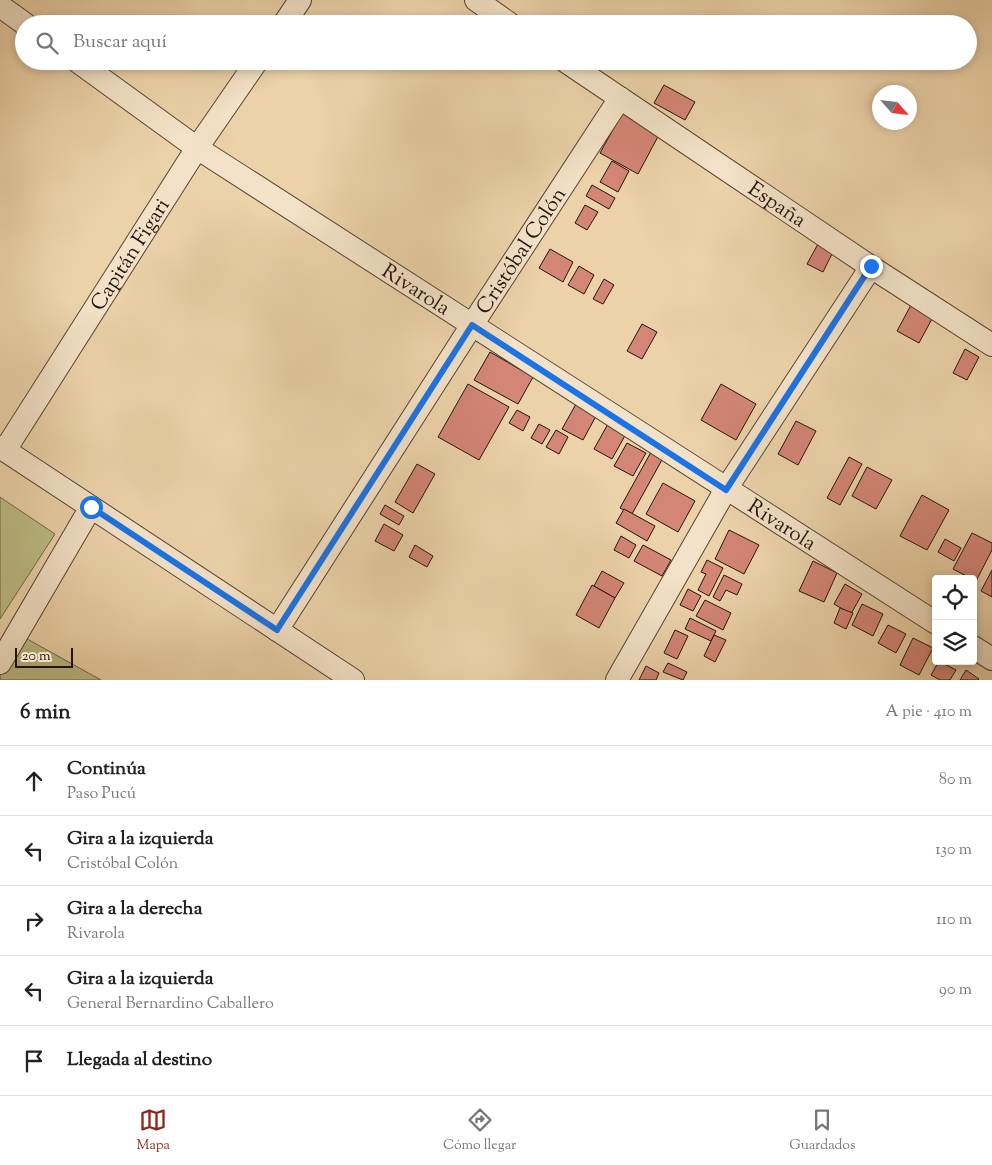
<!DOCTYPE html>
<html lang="es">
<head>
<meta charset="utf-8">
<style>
  :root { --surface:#fff; --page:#f2f2f2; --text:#222; --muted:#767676; --line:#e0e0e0; --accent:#8f2418 }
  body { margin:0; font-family:"Sorts Mill Goudy",serif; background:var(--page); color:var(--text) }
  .controls { position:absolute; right:15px; bottom:15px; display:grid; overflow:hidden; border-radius:5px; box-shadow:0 2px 8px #0003 }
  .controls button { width:45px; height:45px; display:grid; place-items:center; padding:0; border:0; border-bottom:1px solid var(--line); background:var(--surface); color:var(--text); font:25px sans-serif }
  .compass { position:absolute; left:872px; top:85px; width:45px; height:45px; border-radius:50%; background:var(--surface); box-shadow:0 2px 8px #0003; rotate:117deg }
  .scale { position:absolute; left:15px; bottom:12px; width:58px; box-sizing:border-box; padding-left:5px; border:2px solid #26130a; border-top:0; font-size:14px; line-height:18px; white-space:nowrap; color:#26130a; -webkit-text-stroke:4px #f3e2c7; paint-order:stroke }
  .stop { position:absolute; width:15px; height:15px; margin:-11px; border:4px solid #1a73e8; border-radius:50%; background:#fff }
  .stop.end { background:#1a73e8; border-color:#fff; box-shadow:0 1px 5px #0008 }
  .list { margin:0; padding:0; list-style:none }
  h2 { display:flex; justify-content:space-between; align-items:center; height:65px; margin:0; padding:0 20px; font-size:21px }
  h2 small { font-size:16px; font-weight:400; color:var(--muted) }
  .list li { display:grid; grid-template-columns:32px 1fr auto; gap:15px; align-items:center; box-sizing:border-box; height:70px; padding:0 20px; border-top:1px solid var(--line) }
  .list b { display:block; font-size:19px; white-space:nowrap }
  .list p { margin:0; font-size:16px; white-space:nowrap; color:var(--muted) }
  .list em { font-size:16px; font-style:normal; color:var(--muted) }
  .icon { flex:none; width:28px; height:28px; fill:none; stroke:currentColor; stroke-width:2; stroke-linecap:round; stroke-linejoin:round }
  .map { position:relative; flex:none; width:992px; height:680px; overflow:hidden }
  .search { position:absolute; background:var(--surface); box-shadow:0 2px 8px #0003; left:15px; right:15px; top:15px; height:55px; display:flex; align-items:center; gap:12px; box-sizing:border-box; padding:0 18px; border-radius:28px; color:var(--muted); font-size:19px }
  .sheet { height:415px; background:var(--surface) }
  nav { display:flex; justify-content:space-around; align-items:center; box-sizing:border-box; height:70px; border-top:1px solid var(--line); background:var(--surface); font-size:14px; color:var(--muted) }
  nav a { display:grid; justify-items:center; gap:2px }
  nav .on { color:var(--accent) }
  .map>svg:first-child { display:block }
</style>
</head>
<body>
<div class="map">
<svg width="992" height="680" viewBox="0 0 992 680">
  <rect width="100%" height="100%" fill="#ecd2a9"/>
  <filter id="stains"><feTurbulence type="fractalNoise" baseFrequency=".004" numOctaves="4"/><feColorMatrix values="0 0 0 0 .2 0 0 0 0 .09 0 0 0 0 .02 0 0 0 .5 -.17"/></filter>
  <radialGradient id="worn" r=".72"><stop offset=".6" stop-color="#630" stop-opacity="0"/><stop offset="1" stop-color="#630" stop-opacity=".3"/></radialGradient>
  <g fill="#bcbb85" stroke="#716748">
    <path d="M0,497L55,534L0,619Z"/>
    <path d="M20,635L101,680H0V665Z"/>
  </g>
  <g fill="#d38576" stroke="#26130a">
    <path d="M664,85L695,102L685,120L654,103Z"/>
    <path d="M624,110L661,131L638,174L600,153Z"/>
    <path d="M612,161L629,171L618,192L600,182Z"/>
    <path d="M592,185L615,198L609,209L586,196Z"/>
    <path d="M585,205L598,212L587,230L575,223Z"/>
    <path d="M818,244L833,252L823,272L807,264Z"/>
    <path d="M550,249L573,262L563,282L539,268Z"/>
    <path d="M579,266L594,275L584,294L568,285Z"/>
    <path d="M604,279L614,285L603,304L593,299Z"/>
    <path d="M911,305L933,317L919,343L897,331Z"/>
    <path d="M642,324L657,332L642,359L627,351Z"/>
    <path d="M965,349L979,357L967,380L953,373Z"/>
    <path d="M490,352L533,377L518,404L474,380Z"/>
    <path d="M468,384L509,407L479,460L438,437Z"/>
    <path d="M721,384L756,404L736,440L701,420Z"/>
    <path d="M576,404L596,416L583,440L562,429Z"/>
    <path d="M517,410L530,417L523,431L509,423Z"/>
    <path d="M796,421L816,431L798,465L778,454Z"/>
    <path d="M609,422L627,432L612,459L594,449Z"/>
    <path d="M539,424L550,430L542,444L531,438Z"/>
    <path d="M556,430L568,437L559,454L546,447Z"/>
    <path d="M627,443L646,453L633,476L614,466Z"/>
    <path d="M651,452L663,458L632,514L620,508Z"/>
    <path d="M849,457L862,464L840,505L827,498Z"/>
    <path d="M417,464L435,474L413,513L395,502Z"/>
    <path d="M867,467L892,480L876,509L852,496Z"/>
    <path d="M663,483L695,501L678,532L646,514Z"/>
    <path d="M922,495L949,510L927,550L900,536Z"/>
    <path d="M385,505L404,516L399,525L380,514Z"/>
    <path d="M624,509L655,526L647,541L616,523Z"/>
    <path d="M384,524L403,535L394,551L375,541Z"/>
    <path d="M729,530L759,545L744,574L715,559Z"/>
    <path d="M972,533L992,543V550L976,581L953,569Z"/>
    <path d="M621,536L636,545L629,558L614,550Z"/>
    <path d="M945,539L961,548L954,561L938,552Z"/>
    <path d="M415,545L433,556L427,567L409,557Z"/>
    <path d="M643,545L671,560L662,576L634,561Z"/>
    <path d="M707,560L723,568L709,596L698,590L706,574L701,572Z"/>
    <path d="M813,561L837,573L824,602L799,591Z"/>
    <path d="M992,570V597L981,591Z"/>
    <path d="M602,571L624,583L615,598L594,586Z"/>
    <path d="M724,575L742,584L737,595L726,590L720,601L713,597Z"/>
    <path d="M845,584L862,594L851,614L834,604Z"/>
    <path d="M592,585L615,598L599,628L576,615Z"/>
    <path d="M688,589L701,596L693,611L680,605Z"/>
    <path d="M705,600L731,613L723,630L696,616Z"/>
    <path d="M862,604L883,614L873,636L852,625Z"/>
    <path d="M840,608L853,613L846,629L834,623Z"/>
    <path d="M690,618L716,631L711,641L685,629Z"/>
    <path d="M888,625L906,634L896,653L878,643Z"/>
    <path d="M675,630L688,636L677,659L664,653Z"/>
    <path d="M714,635L726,640L715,662L704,656Z"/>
    <path d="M913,638L933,648L919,675L900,665Z"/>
    <path d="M939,661L956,670L950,680H940L931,675Z"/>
    <path d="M668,663L687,672L683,680L663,672Z"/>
    <path d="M646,666L659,673L656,680H639Z"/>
    <path d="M966,670L979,679L978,680H960Z"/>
  </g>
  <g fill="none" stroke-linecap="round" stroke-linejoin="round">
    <g stroke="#584332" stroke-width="24">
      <g id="street">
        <path d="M476,0L510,24"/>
        <path d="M0,6L25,24"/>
        <path d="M284,24L300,0"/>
        <path id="s1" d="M77,61L197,148L936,623"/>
        <path id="s2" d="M565,61L871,267L992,345"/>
        <path d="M0,447L353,680"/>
        <path id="s3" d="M5,450L197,148L257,61"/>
        <path id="s4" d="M277,630L472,325L620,98"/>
        <path d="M973,647L992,659"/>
        <path d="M0,663L91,507"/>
        <path d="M617,680L726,489L871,267"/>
      </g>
    </g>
    <use href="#street" stroke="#f3e2c7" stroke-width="22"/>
  </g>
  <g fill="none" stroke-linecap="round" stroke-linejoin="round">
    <path stroke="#1a73e8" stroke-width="6" d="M91,507L277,630L472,325L726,490L871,266"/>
  </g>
  <g text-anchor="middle" stroke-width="4" stroke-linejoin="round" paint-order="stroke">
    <g font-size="21" fill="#26130a" stroke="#f3e2c7">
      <text dy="7" stroke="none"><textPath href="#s2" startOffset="256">España</textPath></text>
      <text dy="7" stroke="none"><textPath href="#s4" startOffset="451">Cristóbal Colón</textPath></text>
      <text dy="7" stroke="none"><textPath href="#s3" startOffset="232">Capitán Figari</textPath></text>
      <text dy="7" stroke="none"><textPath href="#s1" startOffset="409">Rivarola</textPath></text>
      <text dy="7" stroke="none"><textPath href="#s1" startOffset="844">Rivarola</textPath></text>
    </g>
  </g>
  <rect width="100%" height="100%" filter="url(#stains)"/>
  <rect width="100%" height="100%" fill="url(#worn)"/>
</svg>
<div class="controls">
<button><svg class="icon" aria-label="locate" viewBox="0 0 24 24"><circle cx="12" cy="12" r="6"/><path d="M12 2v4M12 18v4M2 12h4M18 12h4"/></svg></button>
<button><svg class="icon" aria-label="layers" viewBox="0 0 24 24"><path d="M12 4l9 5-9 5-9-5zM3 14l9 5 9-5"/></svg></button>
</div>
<svg class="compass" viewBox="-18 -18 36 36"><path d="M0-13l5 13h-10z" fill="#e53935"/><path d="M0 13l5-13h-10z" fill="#767676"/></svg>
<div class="scale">20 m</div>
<div class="stop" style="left:91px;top:507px"></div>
<div class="stop end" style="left:871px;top:266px"></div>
<div class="search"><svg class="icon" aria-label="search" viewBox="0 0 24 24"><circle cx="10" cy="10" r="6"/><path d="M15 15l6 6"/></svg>Buscar aquí</div>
</div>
<section class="sheet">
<h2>6 min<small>A pie · 410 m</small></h2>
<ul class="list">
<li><svg class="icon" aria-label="ahead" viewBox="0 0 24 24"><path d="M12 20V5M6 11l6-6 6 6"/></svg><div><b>Continúa</b><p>Paso Pucú</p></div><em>80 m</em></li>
<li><svg class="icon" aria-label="left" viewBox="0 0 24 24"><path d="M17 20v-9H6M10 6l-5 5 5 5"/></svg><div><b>Gira a la izquierda</b><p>Cristóbal Colón</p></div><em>130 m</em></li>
<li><svg class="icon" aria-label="right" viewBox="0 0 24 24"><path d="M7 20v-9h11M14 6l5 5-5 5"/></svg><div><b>Gira a la derecha</b><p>Rivarola</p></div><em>110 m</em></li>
<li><svg class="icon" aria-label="left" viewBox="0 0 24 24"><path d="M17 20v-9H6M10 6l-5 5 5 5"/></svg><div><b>Gira a la izquierda</b><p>General Bernardino Caballero</p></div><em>90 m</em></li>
<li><svg class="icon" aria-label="arrive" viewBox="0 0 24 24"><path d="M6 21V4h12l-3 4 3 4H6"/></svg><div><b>Llegada al destino</b></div></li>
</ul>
</section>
<nav>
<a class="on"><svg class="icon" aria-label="map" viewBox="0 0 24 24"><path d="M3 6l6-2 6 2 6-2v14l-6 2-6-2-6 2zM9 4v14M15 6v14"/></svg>Mapa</a>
<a><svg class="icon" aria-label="directions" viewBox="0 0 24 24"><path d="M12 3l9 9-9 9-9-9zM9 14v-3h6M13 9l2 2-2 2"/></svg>Cómo llegar</a>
<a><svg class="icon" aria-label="saved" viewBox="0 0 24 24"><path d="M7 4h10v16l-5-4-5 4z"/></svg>Guardados</a>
</nav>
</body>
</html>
